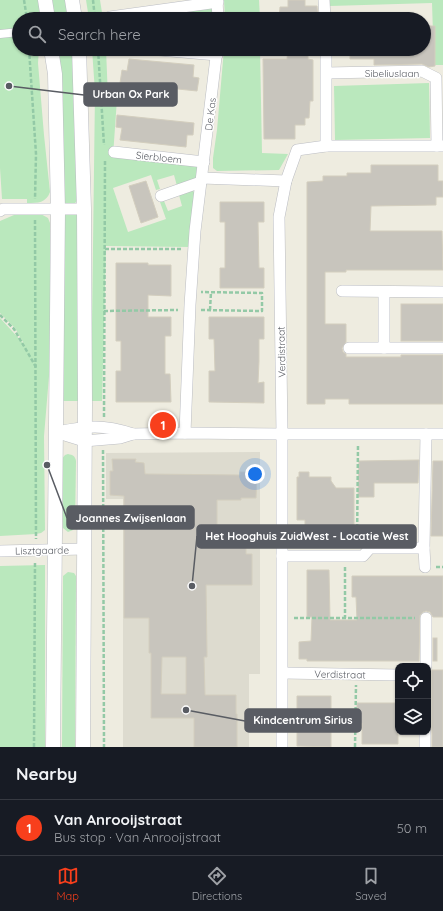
<!DOCTYPE html>
<html lang="en">
<head>
<meta charset="utf-8">
<style>
  :root { --surface:#171b24; --page:#242831; --text:#f1f3f6; --muted:#9ea1a6; --line:#363941; --accent:#f83f1c }
  body { margin:0; font-family:Quicksand,sans-serif; background:var(--page); color:var(--text) }
  .controls { position:absolute; right:12px; bottom:12px; display:grid; overflow:hidden; border-radius:8px; box-shadow:0 1px 3px #0004 }
  .controls button { width:36px; height:36px; display:grid; place-items:center; padding:0; border:0; border-bottom:1px solid var(--line); background:var(--surface); color:var(--text); font:20px sans-serif }
  .you { position:absolute; left:255px; top:474px; width:14px; height:14px; margin:-10px; border:3px solid #fff; border-radius:50%; background:#1a73e8; box-shadow:0 0 0 6px #1a73e833 }
  .badge { display:grid; place-items:center; width:26px; height:26px; border-radius:50%; background:var(--accent); color:#fff; font-size:13px; font-weight:700 }
  .pin { position:absolute; translate:-50% -50%; border:2px solid #fff; box-shadow:0 1px 4px #0006 }
  .list { margin:0; padding:0; list-style:none }
  h2 { display:flex; justify-content:space-between; align-items:center; height:52px; margin:0; padding:0 16px; font-size:17px }
  h2 small { font-size:13px; font-weight:400; color:var(--muted) }
  .list li { display:grid; grid-template-columns:26px 1fr auto; gap:12px; align-items:center; box-sizing:border-box; height:56px; padding:0 16px; border-top:1px solid var(--line) }
  .list b { display:block; font-size:15px; white-space:nowrap }
  .list p { margin:0; font-size:13px; white-space:nowrap; color:var(--muted) }
  .list em { font-size:13px; font-style:normal; color:var(--muted) }
  .icon { flex:none; width:22px; height:22px; fill:none; stroke:currentColor; stroke-width:2; stroke-linecap:round; stroke-linejoin:round }
  .map { position:relative; flex:none; width:443px; height:747px; overflow:hidden }
  .search { position:absolute; background:var(--surface); box-shadow:0 1px 3px #0004; left:12px; right:12px; top:12px; height:44px; display:flex; align-items:center; gap:10px; box-sizing:border-box; padding:0 14px; border-radius:22px; color:var(--muted); font-size:15px }
  .sheet { height:108px; background:var(--surface) }
  nav { display:flex; justify-content:space-around; align-items:center; box-sizing:border-box; height:56px; border-top:1px solid var(--line); background:var(--surface); font-size:11px; color:var(--muted) }
  nav a { display:grid; justify-items:center; gap:2px }
  nav .on { color:var(--accent) }
  .map>svg:first-child { display:block }
</style>
</head>
<body>
<div class="map">
<svg width="443" height="747" viewBox="0 0 443 747">
  <rect width="100%" height="100%" fill="#eeece0"/>
  <path fill="#dddbcf" d="M260,452V674H249V747H123V499H106V453Z"/>
  <g fill="#bae8bd">
    <path d="M0,0H38L41,19H19V49H39L38,63L44,135L50,192C46,203 38,203 27,203V199H2L0,168Z"/>
    <path d="M52,0H65L68,19H54Z"/>
    <path d="M86,0H100L103,19H89Z"/>
    <path d="M224,0H259L260,19H225Z"/>
    <path d="M330,0H443V65H434L432,3L330,6Z"/>
    <path d="M213,6L212,19H123Z"/>
    <path d="M58,49H72L75,77L78,200L75,203L67,204L64,202Z"/>
    <path d="M92,49H106L108,98L117,99L113,156L199,166L198,179L177,186L174,175L157,180L160,189L156,190L151,175L113,188L128,232L166,219L160,202L164,201L168,211L182,206L179,195L191,190L196,193L190,247L106,246L102,401H91L95,92Z"/>
    <path d="M224,49H260L262,153L288,154L279,170L217,171L213,168V158L217,130Z"/>
    <path d="M429,83L430,138L335,140L334,86Z"/>
    <path d="M39,213L48,218L50,223V364L44,436L45,530L41,533L36,534L0,536V318L24,344L15,328L0,313V221L14,215Z"/>
    <path d="M65,213H74L78,216V401H62V217Z"/>
    <path d="M68,454C73,455 75,456 76,461L75,527L73,530L68,532L63,528L61,460L65,455Z"/>
    <path d="M45,565V747H0V566Z"/>
    <path d="M68,572L74,573L76,576L75,747H62L63,576Z"/>
  </g>
  <g fill="#c8c5bd" stroke="#d3cebe" fill-rule="evenodd">
    <path d="M288,0H305V6H317L318,19H279L280,7H288Z"/>
    <path d="M424,26H435V66L429,67L422,64L374,65V59H350V49H424Z"/>
    <path d="M288,49H305V53H308V59L313,60V101H310L309,118H305V125H295V139H264L263,59H287Z"/>
    <path d="M129,59L194,65L193,77L199,78L197,91L120,83L122,70L127,71Z"/>
    <path d="M117,115L194,123L193,135H187L186,147L120,140L122,128L116,127Z"/>
    <path d="M371,165H438V181H443V197H436V205L371,206L370,231H442L443,270H346V272H325V324H346V342L342,348L343,352L346,354V357H401V355H443V404H349V399H325V404H307V182L323,181V176H347V173H371Z"/>
    <path d="M146,181L158,217L141,223L129,186Z"/>
    <path d="M220,202H264V222H258L259,268H264V288H220V268H225V222H220Z"/>
    <path d="M116,263H148V265H171V296L148,295V317H171V336H165V374H170L171,402H116V371H121V341H116Z"/>
    <rect x="401" y="304" width="42" height="37"/>
    <path d="M209,317H264V339H259V361L258,383L264,382V403L209,402V371H215L214,339H209Z"/>
    <path d="M112,459H136L135,462L144,463L145,474L240,475V472H257L256,498H241V500H217V547H246V554H252V585H206L207,653V657H204L205,695H236V714H237V747H194V718H151V653H149V618H124V496L110,495V471H113ZM162,657H186V694H161Z"/>
    <path d="M419,460L418,483H374V497H358L359,461Z"/>
    <path d="M433,461H443V536H431Z"/>
    <path d="M299,472H309V477H331V481L336,488H354V543H305V520H297V477H299Z"/>
    <path d="M307,570H329L330,620H357L356,597H352V576H443V617H433L430,612L426,611L423,612L420,615L419,661H307V659H299V642L311,641L312,617H307Z"/>
    <rect x="433" y="638" width="4" height="23"/>
    <rect x="432" y="670" width="11" height="77"/>
    <path d="M297,696H331V747L297,746Z"/>
    <path d="M357,703H398V744H362V723H357Z"/>
  </g>
  <g fill="none" stroke-linecap="round" stroke-linejoin="round">
    <g stroke="#bbbdc3" stroke-width="9">
      <path id="pedestrian" d="M0,34L19,32"/>
    </g>
    <g stroke="#bbbdc3" stroke-width="12">
      <g id="minor">
        <path d="M217,0L218,19"/>
        <path d="M324,0L325,19"/>
        <path d="M110,19V17L218,2"/>
        <path d="M148,49L217,55"/>
        <path d="M326,49V146"/>
        <path d="M327,73L422,71L436,78L437,146"/>
        <path d="M114,152L204,162"/>
        <path d="M202,178L286,181"/>
        <path d="M161,196L201,182"/>
        <path d="M0,211L3,209H84"/>
        <path d="M342,291L443,292"/>
        <path d="M349,348H443"/>
        <path d="M384,348V292"/>
        <path d="M55,432L84,441L120,438L133,434L185,433L282,434H443"/>
        <path d="M57,432C87,426 103,424 133,434"/>
        <path d="M185,433L190,305L195,231L217,49"/>
        <path d="M424,548L425,567"/>
        <path d="M0,551L84,549"/>
        <path d="M282,556H363L370,548H424L426,434"/>
        <path d="M426,666V618"/>
        <path d="M283,673L398,675"/>
        <path d="M282,747V434L279,217L286,181L297,150L326,146H443"/>
        <path d="M425,747V732"/>
      </g>
    </g>
    <g stroke="#bbbdc3" stroke-width="15">
      <g id="tertiary">
        <path d="M45,0L48,19"/>
        <path d="M72,0L75,19"/>
        <path d="M51,49L55,74L58,210L53,747"/>
        <path d="M79,49L84,209L85,405L83,747"/>
      </g>
    </g>
    <g stroke="#93c9a6" stroke-width="2.5" stroke-dasharray="4 2" stroke-linecap="butt">
      <path d="M24,0L27,19"/>
      <path d="M93,0L95,19"/>
      <path d="M29,49L36,154L35,199"/>
      <path d="M98,49L104,145"/>
      <path d="M35,220L36,539"/>
      <path d="M105,249H182"/>
      <path d="M201,310L262,311V293L201,292"/>
      <path d="M210,310L211,292"/>
      <path d="M104,311L178,310"/>
      <path d="M0,315L14,329L36,367"/>
      <path d="M104,417L105,160"/>
      <path d="M103,450L104,747"/>
      <path d="M357,546L358,445"/>
      <path d="M345,567V618"/>
      <path d="M436,567H443"/>
      <path d="M294,618H415"/>
      <path d="M34,747L35,562"/>
      <path d="M355,747L356,685"/>
    </g>
    <use href="#pedestrian" stroke="#fff" stroke-width="8"/>
    <use href="#minor" stroke="#fff" stroke-width="11"/>
    <use href="#tertiary" stroke="#fff" stroke-width="14"/>
  </g>
  <g text-anchor="middle" stroke-width="3" stroke-linejoin="round" paint-order="stroke">
    <g font-size="10" fill="#595c63" stroke="#fff">
      <text x="392" y="77">Sibeliuslaan</text>
      <text transform="translate(210 114) rotate(-83)" y="4">De Kas</text>
      <text transform="translate(159 157) rotate(6)" y="4">Sierbloem</text>
      <text transform="translate(281 352) rotate(-91)" y="4">Verdistraat</text>
      <text transform="translate(42 550) rotate(-1)" y="4">Lisztgaarde</text>
      <text transform="translate(340 674) rotate(1)" y="4">Verdistraat</text>
    </g>
  </g>
  <path fill="none" stroke="#595c63" stroke-width="1.5" d="M9 86L84 95M47 465L67 518M192 586L197 536M186 710L245 721"/>
  <g fill="#595c63" stroke="#fff" stroke-width="1.5">
    <circle cx="9" cy="86" r="4"/>
    <circle cx="47" cy="465" r="4"/>
    <circle cx="192" cy="586" r="4"/>
    <circle cx="186" cy="710" r="4"/>
  </g>
  <g fill="#595c63" stroke="#595c63" stroke-width="1.5">
    <rect x="84" y="83" width="93" height="23" rx="4"/>
    <rect x="67" y="506" width="127" height="23" rx="4"/>
    <rect x="197" y="525" width="219" height="23" rx="4"/>
    <rect x="245" y="709" width="116" height="23" rx="4"/>
  </g>
  <g font-size="11" text-anchor="middle" font-weight="bold" fill="#fff">
    <text x="131" y="98">Urban Ox Park</text>
    <text x="131" y="522">Joannes Zwijsenlaan</text>
    <text x="307" y="540">Het Hooghuis ZuidWest - Locatie West</text>
    <text x="303" y="724">Kindcentrum Sirius</text>
  </g>
</svg>
<div class="controls">
<button><svg class="icon" aria-label="locate" viewBox="0 0 24 24"><circle cx="12" cy="12" r="6"/><path d="M12 2v4M12 18v4M2 12h4M18 12h4"/></svg></button>
<button><svg class="icon" aria-label="layers" viewBox="0 0 24 24"><path d="M12 4l9 5-9 5-9-5zM3 14l9 5 9-5"/></svg></button>
</div>
<div class="you"></div>
<div class="pin badge" style="left:163px;top:425px">1</div>
<div class="search"><svg class="icon" aria-label="search" viewBox="0 0 24 24"><circle cx="10" cy="10" r="6"/><path d="M15 15l6 6"/></svg>Search here</div>
</div>
<section class="sheet">
<h2>Nearby<small></small></h2>
<ul class="list">
<li><span class="badge">1</span><div><b>Van Anrooijstraat</b><p>Bus stop · Van Anrooijstraat</p></div><em>50 m</em></li>
</ul>
</section>
<nav>
<a class="on"><svg class="icon" aria-label="map" viewBox="0 0 24 24"><path d="M3 6l6-2 6 2 6-2v14l-6 2-6-2-6 2zM9 4v14M15 6v14"/></svg>Map</a>
<a><svg class="icon" aria-label="directions" viewBox="0 0 24 24"><path d="M12 3l9 9-9 9-9-9zM9 14v-3h6M13 9l2 2-2 2"/></svg>Directions</a>
<a><svg class="icon" aria-label="saved" viewBox="0 0 24 24"><path d="M7 4h10v16l-5-4-5 4z"/></svg>Saved</a>
</nav>
</body>
</html>
